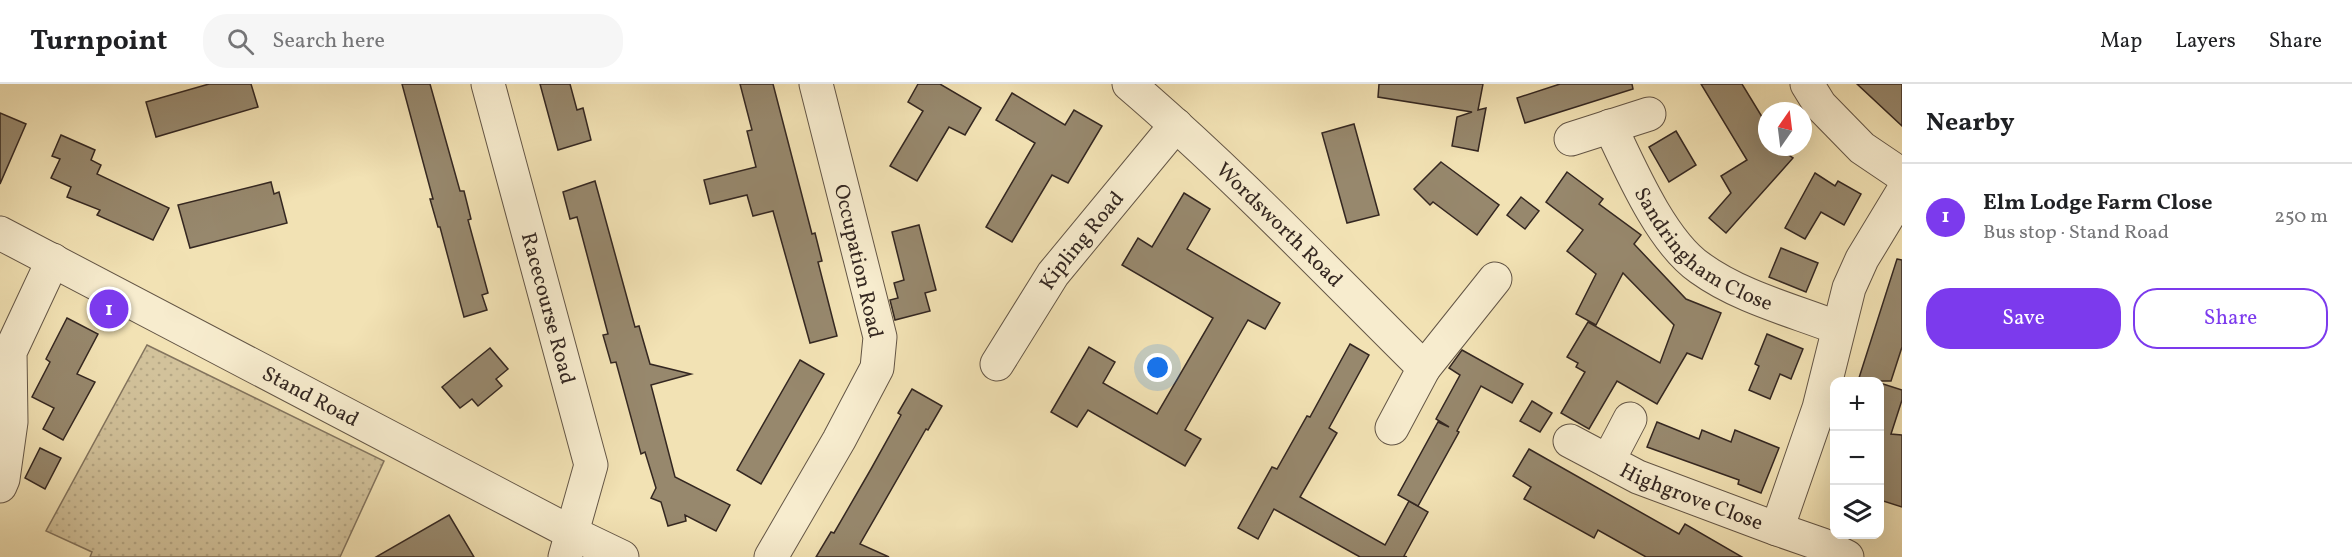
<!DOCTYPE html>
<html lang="en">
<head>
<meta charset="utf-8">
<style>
  :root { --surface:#fff; --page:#f6f6f6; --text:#202124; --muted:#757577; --line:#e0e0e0; --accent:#7c3aed }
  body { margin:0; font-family:Vollkorn,serif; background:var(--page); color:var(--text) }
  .controls { position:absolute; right:18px; bottom:18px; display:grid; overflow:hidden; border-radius:12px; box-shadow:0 6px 24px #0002 }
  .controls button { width:54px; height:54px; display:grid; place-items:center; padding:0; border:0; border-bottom:2px solid var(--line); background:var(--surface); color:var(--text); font:30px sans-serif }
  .compass { position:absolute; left:1758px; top:18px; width:54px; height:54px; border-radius:50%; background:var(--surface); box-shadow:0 6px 24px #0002; rotate:14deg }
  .you { position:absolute; left:1158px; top:284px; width:21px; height:21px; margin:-15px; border:4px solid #fff; border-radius:50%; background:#1a73e8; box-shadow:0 0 0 9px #1a73e833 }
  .badge { display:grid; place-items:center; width:39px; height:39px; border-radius:50%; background:var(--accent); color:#fff; font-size:20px; font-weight:700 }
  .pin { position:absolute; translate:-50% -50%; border:3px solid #fff; box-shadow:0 2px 6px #0006 }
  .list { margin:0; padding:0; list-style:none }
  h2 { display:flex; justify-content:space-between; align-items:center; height:78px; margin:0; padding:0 24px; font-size:26px }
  h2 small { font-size:20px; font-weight:400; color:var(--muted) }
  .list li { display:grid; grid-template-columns:39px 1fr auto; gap:18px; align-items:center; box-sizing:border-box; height:108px; padding:0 24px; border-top:2px solid var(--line) }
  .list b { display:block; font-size:22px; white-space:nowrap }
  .list p { margin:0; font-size:20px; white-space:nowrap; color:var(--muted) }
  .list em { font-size:20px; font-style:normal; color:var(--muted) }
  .actions { display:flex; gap:12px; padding:18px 24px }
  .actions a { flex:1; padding:14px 0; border:2px solid var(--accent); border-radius:24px; text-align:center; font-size:21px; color:var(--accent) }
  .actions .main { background:var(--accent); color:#fff }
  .icon { flex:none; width:33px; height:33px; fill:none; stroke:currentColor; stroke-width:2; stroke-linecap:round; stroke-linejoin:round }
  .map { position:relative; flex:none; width:1902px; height:473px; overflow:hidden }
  header { display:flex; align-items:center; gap:36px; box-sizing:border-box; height:84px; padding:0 30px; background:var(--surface); border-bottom:2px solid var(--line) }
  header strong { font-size:28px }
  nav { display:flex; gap:33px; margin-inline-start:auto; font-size:21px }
  .search { width:420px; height:54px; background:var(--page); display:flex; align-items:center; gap:15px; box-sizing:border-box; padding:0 21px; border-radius:24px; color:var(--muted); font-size:22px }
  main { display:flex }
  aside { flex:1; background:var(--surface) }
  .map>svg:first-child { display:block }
</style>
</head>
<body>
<header>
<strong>Turnpoint</strong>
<div class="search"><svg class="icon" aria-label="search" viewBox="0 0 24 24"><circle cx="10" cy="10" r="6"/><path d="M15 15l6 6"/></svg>Search here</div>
<nav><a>Map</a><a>Layers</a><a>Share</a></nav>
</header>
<main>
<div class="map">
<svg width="1902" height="473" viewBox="0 0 1902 473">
  <defs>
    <pattern id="green-dots" width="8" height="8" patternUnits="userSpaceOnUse" patternTransform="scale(1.5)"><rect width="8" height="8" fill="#d2c29b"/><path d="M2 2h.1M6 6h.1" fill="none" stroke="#b5a785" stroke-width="1.8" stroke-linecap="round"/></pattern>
  </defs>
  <rect width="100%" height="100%" fill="#f2e2b4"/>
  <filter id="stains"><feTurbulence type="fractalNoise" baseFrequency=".00333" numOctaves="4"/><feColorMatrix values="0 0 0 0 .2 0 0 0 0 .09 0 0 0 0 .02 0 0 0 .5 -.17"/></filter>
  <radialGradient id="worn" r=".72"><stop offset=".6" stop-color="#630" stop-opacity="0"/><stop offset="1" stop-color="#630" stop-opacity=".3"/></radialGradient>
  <path fill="url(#green-dots)" stroke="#83745e" stroke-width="1.5" d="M147,261L384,377L340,473H90L92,468L46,447Z"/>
  <g fill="#97886d" stroke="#342721" stroke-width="1.5">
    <path d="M209,0H251L258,23L156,53L146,18Z"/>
    <path d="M402,0H430L460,107H464L471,135L468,136L488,209L482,211L487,226L464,233L440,143H438L430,115H433Z"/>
    <path d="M540,0H570L577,26L583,24L591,56L558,66Z"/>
    <path d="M740,0H773L812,150L815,149L822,177L818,178L837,252L810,259L773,127L753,132L747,111L710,120L704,96L756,83L747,47L752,46Z"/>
    <path d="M918,0H940L981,24L965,51L949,43L917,97L890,82L923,27L908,18Z"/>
    <path d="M1379,0H1483L1478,26L1486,24L1478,67L1452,62L1457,33L1472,28L1378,13Z"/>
    <path d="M1560,0H1632L1633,5L1525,39L1517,14Z"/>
    <path d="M1701,0H1742L1767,41V63H1777L1793,74L1726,149L1709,134L1731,109L1721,92L1747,76Z"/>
    <path d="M1857,0H1902V42Z"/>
    <path d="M1012,9L1065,41L1074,26L1102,42L1068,99L1052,91L1012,158L986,143L1035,59L996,36Z"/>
    <path d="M0,29L26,40L0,100Z"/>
    <path d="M1354,40L1379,131L1347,139L1322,49Z"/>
    <path d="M1676,47L1696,81L1669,98L1649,63Z"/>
    <path d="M61,51L95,66L91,76L101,81L97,90L169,124L153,156L97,131L100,126L67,113L71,103L51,94L60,75L52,72Z"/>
    <path d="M1441,78L1499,121L1477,151L1433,118L1430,121L1414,105Z"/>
    <path d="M1567,88L1603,115L1599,120L1641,151L1634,160L1686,215L1721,229L1702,275L1687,269L1657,320L1617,297L1589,345L1561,329L1585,288L1576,283L1578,279L1567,273L1588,238L1660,279L1674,241L1623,189L1596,241L1576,230L1596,190L1567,167L1583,146L1546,118Z"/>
    <path d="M1815,89L1835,102L1838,97L1861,110L1844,141L1821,128L1805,155L1785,144Z"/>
    <path d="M595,97L635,243L639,242L650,280L691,290L651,301L675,393L730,421L716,447L685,431L686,437L668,442L661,418L651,414L656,404L645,368L641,370L616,278L611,279L603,251L608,250L577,133L570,135L563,108Z"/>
    <path d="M271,98L274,110L279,108L287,139L190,164L178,121Z"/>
    <path d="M1184,109L1210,125L1187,165L1280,219L1265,245L1248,236L1185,346L1201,355L1185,382L1088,326L1077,343L1051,328L1089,263L1115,278L1103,299L1157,330L1213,234L1122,181L1138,154L1152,163Z"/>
    <path d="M1521,113L1539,127L1525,145L1507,131Z"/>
    <path d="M919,141L936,206L925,209L930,227L895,236L890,216L898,214L894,199L904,196L892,148Z"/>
    <path d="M1781,164L1818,179L1806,208L1769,193Z"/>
    <path d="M1897,175L1902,176V263L1891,297H1858Z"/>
    <path d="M67,234L98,250L77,290L95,298L63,356L43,345L54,324L32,313L50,278L46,275Z"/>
    <path d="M1767,250L1803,265L1791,295L1780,290L1770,315L1749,306L1759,282L1755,280Z"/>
    <path d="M1350,260L1369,271L1329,344L1337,349L1300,413L1385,461L1409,417L1428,428L1404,472L1407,473H1360L1274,425L1258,455L1238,444L1272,383L1277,385L1307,332L1310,333Z"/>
    <path d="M490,264L508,285L496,295L502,302L478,322L472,315L460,324L442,303Z"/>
    <path d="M1462,266L1523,300L1512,319L1481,302L1457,347L1459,348L1418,422L1398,411L1438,338L1449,343L1436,335L1460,291L1449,284Z"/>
    <path d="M800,276L824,290L761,400L737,386Z"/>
    <path d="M1880,299L1902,306V316L1891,350L1902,351V423L1880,416Z"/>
    <path d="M912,305L942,322L928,346L926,345L860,460L889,473H816L831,448L834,449L871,385L901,331L898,329Z"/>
    <path d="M1532,317L1552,329L1540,348L1520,337Z"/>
    <path d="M1657,338L1699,355L1702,346L1731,358L1735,346L1779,364L1761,409L1738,400L1739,396L1647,363Z"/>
    <path d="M40,364L61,374L45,405L25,394Z"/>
    <path d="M1529,365L1679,450L1685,440L1742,473H1646L1598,446L1594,454L1524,415L1531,403L1513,392Z"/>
    <path d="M449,431L474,473H376Z"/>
  </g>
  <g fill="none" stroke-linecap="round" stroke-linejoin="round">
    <g stroke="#645646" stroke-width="35">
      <g id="minor">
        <path id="s1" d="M1129,0C1233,89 1327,188 1424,284L1392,344"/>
        <path d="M1807,0L1820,21L1862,64L1902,91"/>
        <path id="s2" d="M1610,42C1630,84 1661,157 1700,184C1740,213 1792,226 1838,244"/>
        <path d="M1571,55L1649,30"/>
        <path id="s3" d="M997,280L1053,190L1176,41"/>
        <path d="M1424,284L1495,195"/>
        <path id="s4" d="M1570,357L1638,393L1777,445"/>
        <path d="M1608,377L1630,335"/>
        <path d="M0,402L3,395L11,338L10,268L53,176"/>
        <path d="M771,473L839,356L877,284L880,253L816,0"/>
        <path d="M1847,473L1823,461L1777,445L1819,324L1849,204L1862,175L1902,109"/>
      </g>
    </g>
    <g stroke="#645646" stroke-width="35">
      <g id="tertiary">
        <path id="s5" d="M488,0L591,381L565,473"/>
        <path id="s6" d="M0,149L572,449L622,473"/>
      </g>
    </g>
    <use href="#minor" stroke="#f7ecce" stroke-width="33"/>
    <use href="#tertiary" stroke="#f7ecce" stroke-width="33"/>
  </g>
  <g text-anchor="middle" stroke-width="4.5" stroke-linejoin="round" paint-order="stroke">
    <g font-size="21" fill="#342721" stroke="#f7ecce">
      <text dy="7" stroke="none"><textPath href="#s1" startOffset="206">Wordsworth Road</textPath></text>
      <text dy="7" stroke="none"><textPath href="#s3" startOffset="150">Kipling Road</textPath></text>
      <text dy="7" stroke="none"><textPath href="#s2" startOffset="160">Sandringham Close</textPath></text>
      <text transform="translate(859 177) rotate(77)" y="7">Occupation Road</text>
      <text dy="7" stroke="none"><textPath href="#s5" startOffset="232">Racecourse Road</textPath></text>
      <text dy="7" stroke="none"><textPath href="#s6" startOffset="351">Stand Road</textPath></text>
      <text dy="7" stroke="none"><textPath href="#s4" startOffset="134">Highgrove Close</textPath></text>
    </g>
  </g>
  <rect width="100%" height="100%" filter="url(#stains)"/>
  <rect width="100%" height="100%" fill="url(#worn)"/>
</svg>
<div class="controls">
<button>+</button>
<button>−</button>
<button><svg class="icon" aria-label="layers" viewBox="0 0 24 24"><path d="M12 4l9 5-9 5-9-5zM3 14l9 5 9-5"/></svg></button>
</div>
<svg class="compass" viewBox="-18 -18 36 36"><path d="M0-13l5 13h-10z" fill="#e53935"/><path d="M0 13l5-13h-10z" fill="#757577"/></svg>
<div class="you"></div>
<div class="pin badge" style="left:109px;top:225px">1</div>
</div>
<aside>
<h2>Nearby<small></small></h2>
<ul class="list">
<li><span class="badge">1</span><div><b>Elm Lodge Farm Close</b><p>Bus stop · Stand Road</p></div><em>250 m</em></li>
</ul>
<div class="actions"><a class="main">Save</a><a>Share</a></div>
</aside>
</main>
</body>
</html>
